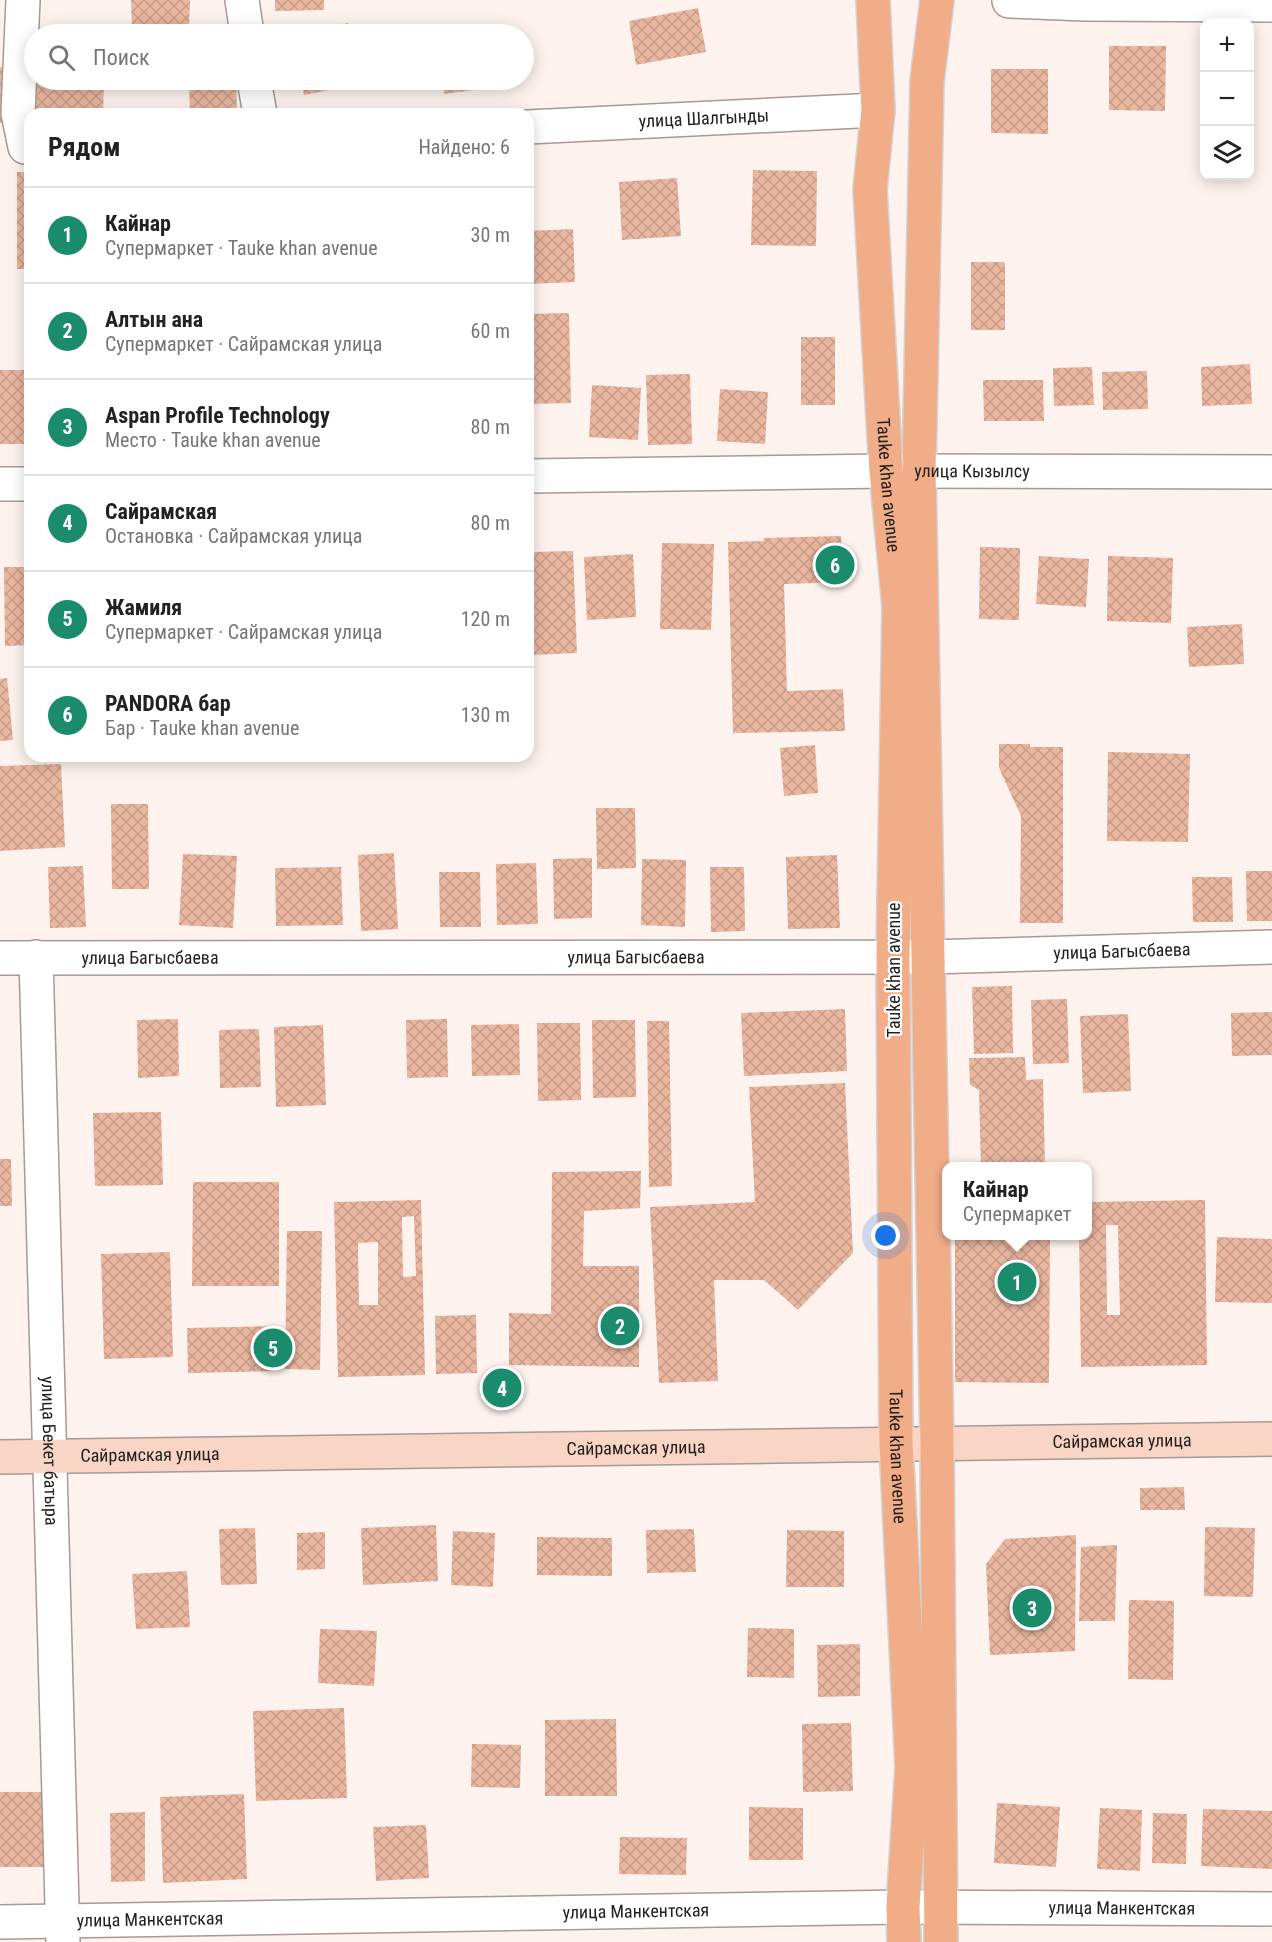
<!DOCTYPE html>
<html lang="ru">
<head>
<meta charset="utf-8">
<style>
  :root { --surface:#fff; --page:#f2f2f2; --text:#222; --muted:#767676; --line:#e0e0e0; --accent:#1a8c6c }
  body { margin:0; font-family:"Roboto Condensed",sans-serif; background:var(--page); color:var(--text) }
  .controls { position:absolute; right:18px; top:18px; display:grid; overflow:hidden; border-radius:12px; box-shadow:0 3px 15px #0003 }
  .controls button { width:54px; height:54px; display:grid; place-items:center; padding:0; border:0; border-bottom:2px solid var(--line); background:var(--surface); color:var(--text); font:30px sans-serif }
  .you { position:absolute; left:886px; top:1236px; width:21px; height:21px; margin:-15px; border:4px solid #fff; border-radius:50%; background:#1a73e8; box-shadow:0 0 0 9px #1a73e833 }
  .badge { display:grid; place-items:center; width:39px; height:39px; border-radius:50%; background:var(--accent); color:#fff; font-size:20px; font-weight:700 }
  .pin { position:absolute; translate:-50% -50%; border:3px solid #fff; box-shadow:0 2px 6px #0006 }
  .popup { position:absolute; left:942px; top:1162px; width:150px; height:78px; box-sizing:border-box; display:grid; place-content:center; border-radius:12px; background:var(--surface); filter:drop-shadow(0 2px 4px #0005); font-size:20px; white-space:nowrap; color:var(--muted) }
  .popup b { font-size:22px; color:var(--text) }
  .popup::after { content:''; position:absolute; left:50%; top:100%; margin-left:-12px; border:12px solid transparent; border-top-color:var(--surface) }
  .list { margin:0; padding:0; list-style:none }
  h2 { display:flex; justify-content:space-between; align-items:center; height:78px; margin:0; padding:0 24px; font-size:26px }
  h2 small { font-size:20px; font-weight:400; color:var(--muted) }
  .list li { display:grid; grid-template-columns:39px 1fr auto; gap:18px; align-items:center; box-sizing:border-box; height:96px; padding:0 24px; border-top:2px solid var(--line) }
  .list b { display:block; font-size:22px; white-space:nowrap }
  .list p { margin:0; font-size:20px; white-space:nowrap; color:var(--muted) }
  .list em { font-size:20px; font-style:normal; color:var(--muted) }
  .icon { flex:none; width:33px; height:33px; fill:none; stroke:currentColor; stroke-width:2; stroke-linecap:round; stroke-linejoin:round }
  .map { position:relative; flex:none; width:1272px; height:1942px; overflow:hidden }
  .search { position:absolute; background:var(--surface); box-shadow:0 3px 15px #0003; left:24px; top:24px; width:510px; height:66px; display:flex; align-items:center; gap:15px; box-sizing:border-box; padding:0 21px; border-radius:33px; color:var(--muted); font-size:22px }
  .panel { position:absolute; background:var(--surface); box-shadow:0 3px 15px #0003; left:24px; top:108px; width:510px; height:654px; border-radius:18px }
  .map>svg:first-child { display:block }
</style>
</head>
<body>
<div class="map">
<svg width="1272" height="1942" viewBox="0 0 1272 1942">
  <defs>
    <pattern id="building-cross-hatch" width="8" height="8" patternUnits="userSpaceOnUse" patternTransform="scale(1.5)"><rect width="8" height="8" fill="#e9b69f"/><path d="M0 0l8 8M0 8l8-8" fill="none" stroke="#c89c88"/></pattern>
  </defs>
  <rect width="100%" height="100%" fill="#fdf2ed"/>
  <g fill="url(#building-cross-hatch)" fill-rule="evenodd">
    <path d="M131,0H190L189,28L132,30Z"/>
    <path d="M275,0H324V10L275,11Z"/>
    <path d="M698,8L706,52L636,65L629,21Z"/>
    <path d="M348,23L350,34H299V33Z"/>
    <path d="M1109,46H1166L1165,111L1109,110Z"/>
    <path d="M0,67H11L9,123H0Z"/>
    <path d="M991,69H1048V134L991,133Z"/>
    <path d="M34,80H104L103,114H30Z"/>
    <path d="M189,80H236L237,114H190Z"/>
    <path d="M301,80H360V84L304,95Z"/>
    <path d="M443,80H488L489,88L444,94Z"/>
    <path d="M753,170L817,171L816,246L751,245Z"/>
    <rect x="17" y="172" width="13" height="97"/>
    <path d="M677,178L681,236L622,240L619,182Z"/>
    <path d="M573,229L575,282L528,284V231Z"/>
    <rect x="971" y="262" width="34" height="68"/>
    <path d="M569,313L571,403L528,404V314Z"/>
    <rect x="801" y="337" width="34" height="68"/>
    <path d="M1250,364L1252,404L1202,406L1201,367Z"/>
    <path d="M1092,367L1094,405L1054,406L1053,368Z"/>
    <rect x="0" y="370" width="30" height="74"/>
    <path d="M1147,371L1148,409L1103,410L1102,372Z"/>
    <path d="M690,374L692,444L648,445L646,375Z"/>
    <path d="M983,380H1043L1044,421H984Z"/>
    <path d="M592,385L641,388L638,440L589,437Z"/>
    <path d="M720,389L768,392L765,444L717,441Z"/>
    <path d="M841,536L843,582L784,584L787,691L843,689L845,731L733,733L728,542L764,541L763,538Z"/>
    <path d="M662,543L714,544L711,630L660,629Z"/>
    <path d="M980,547L1020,548L1019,620L979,619Z"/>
    <path d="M573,551L577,653L534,655L530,552Z"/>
    <path d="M633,554L636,617L587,620L584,557Z"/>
    <path d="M1039,556L1089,559L1086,607L1036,604Z"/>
    <path d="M1108,556L1173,558L1171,623L1107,621Z"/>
    <path d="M4,567H30V645L5,646Z"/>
    <path d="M1242,624L1244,664L1189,667L1187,627Z"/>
    <path d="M7,678L13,740L0,741V679Z"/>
    <path d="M999,744H1030V747H1063V923H1020L1021,816L999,768Z"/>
    <path d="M815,745L818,793L784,796L780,748Z"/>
    <path d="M1108,752L1190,754L1188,842L1107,841Z"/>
    <path d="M61,764L65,847L0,851V766Z"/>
    <path d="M111,804H148L149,889H112Z"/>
    <path d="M596,808H635L636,868L597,869Z"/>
    <path d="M394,853L398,929L361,931L358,855Z"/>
    <path d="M183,854L237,856L233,928L179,925Z"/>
    <path d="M837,855L840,928L788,929L786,857Z"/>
    <path d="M592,858V918L554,919L553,859Z"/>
    <path d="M642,859L686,860L685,927L641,925Z"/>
    <path d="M536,863L538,924L497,925L496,864Z"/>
    <path d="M83,866L86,927L50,928L48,867Z"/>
    <path d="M341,867L343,925L276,926L275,868Z"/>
    <path d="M710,867H744L745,931L711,932Z"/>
    <path d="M1246,871H1272V921H1247Z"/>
    <path d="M439,872H480L481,927H440Z"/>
    <path d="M1192,877H1232L1233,922H1193Z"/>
    <path d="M1012,986L1013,1053L974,1054L972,987Z"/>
    <path d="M1067,999L1069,1063L1033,1064L1031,1000Z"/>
    <path d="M845,1009L847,1071L744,1076L741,1013Z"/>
    <path d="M1272,1012V1055L1232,1056L1231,1013Z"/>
    <path d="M1128,1014L1131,1091L1083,1093L1080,1016Z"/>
    <path d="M178,1019L179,1076L138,1078L137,1020Z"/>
    <path d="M447,1019L448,1077L407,1078L406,1020Z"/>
    <path d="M592,1020H635L636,1097L593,1098Z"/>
    <path d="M647,1021H669L672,1186L649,1187Z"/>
    <path d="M537,1023H580L581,1100L538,1101Z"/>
    <path d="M519,1024L520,1075L472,1076L471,1025Z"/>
    <path d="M323,1025L326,1105L276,1107L274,1027Z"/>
    <path d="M259,1029L261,1087L220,1088L219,1030Z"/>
    <path d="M1025,1057L1026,1080L1043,1079L1045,1166H981L979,1090L970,1085L969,1058Z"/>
    <path d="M845,1083L853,1253L798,1310L764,1280H714L718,1381L659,1383L650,1207L755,1202L749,1087Z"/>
    <path d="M161,1112L163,1185L95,1186L93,1113Z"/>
    <path d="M0,1159H11L12,1206H0Z"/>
    <path d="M641,1171L640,1208L584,1211L583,1266H639V1367L509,1365V1313L551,1314L552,1172Z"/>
    <path d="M193,1182H279V1286H192Z"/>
    <path d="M421,1200L425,1375L338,1377L334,1202ZM414,1216L416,1276L403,1277L402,1217ZM378,1242V1305H359L358,1243Z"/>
    <path d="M1205,1200L1207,1365L1081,1367L1079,1236H1088V1202ZM1106,1225H1118L1120,1315H1107Z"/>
    <path d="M287,1231H322L320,1370L285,1369Z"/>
    <path d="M955,1236H1050L1049,1383L955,1382Z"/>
    <path d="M1217,1237L1272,1239V1303L1215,1302Z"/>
    <path d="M170,1252L173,1357L104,1359L101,1254Z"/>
    <path d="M476,1315L477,1373L436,1374L435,1316Z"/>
    <path d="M272,1326L273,1371L188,1373L187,1328Z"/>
    <path d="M1184,1487L1185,1510H1140V1488Z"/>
    <path d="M436,1525L438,1581L363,1585L361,1528Z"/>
    <path d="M1205,1527L1255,1528L1253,1597L1204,1596Z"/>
    <path d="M255,1528L257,1584L221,1585L219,1529Z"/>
    <path d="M694,1529L696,1572L647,1573L646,1530Z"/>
    <path d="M787,1530L844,1531V1587H786Z"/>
    <path d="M453,1531L495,1533L493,1587L451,1585Z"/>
    <path d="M325,1532V1569L297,1570V1533Z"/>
    <path d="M1076,1535L1075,1651L990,1655L986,1564L1005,1539Z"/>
    <path d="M537,1537L612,1538V1576L537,1575Z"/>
    <path d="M1117,1545L1115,1621H1079L1081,1547Z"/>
    <path d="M187,1571L190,1627L136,1629L132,1574Z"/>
    <path d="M1129,1600L1174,1601L1173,1680L1128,1679Z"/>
    <path d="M748,1628L794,1629V1678L747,1677Z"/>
    <path d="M320,1629L377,1631L374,1686L318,1683Z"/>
    <path d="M860,1644V1696L818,1697L817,1645Z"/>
    <path d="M344,1708L347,1798L256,1801L253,1711Z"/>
    <path d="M616,1719L617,1796H545V1720Z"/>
    <path d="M851,1723L853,1791L803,1792L802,1724Z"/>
    <path d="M472,1744L521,1745L520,1788L471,1787Z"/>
    <rect x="0" y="1792" width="46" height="75"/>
    <path d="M244,1794L247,1879L163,1883L160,1797Z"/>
    <path d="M997,1803L1060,1807L1056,1867L994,1863Z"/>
    <path d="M749,1807L803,1808V1860H749Z"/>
    <path d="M1100,1808L1142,1810L1140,1871L1097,1869Z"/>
    <path d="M1203,1809L1272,1811V1869L1201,1866Z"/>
    <path d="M145,1812V1881L111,1882L110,1813Z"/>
    <path d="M1153,1813L1187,1814L1186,1864L1152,1863Z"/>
    <path d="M426,1825L429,1878L376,1881L373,1827Z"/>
    <path d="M620,1837L687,1838L686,1875L619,1874Z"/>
  </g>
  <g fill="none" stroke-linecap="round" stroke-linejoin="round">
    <g stroke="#a59a96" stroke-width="36">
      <g id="street">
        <path d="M23,0L18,113L25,147"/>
        <path d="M242,0L247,34"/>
        <path d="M1009,1L1085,4L1272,5"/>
        <path d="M254,80L260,114"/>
        <path id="s1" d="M528,127L878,110"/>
        <path id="s2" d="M528,476L886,471L1272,472"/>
        <path d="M0,484H30"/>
        <path id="s3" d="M36,957L63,1942"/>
        <path id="s4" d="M0,958L928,957L1272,947"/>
        <path id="s5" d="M0,1922L903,1907L1272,1909"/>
      </g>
    </g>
    <g stroke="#a59a96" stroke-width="36">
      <g id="secondary">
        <path id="s6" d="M0,1457L1272,1439"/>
      </g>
    </g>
    <g stroke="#d3d2d2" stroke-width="36">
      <g id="primary">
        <path id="s7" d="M873,0L878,110L870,189L886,471L899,607L893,957L896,1443L912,1767L903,1907L904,1942"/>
        <path d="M937,0L927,81L919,471L937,1443L941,1942"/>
      </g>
    </g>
    <use href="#street" stroke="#fff" stroke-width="33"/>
    <use href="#secondary" stroke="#f8d5c4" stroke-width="33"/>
    <use href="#primary" stroke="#f1ac88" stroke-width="33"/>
  </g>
  <g text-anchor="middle" stroke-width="4.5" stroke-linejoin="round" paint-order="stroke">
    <g font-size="18" fill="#24201e" stroke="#fff">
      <text dy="6" stroke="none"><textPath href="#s1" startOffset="176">улица Шалгынды</textPath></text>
      <text dy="6" stroke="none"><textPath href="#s2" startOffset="444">улица Кызылсу</textPath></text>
      <text dy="6" stroke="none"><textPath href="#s7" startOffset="486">Tauke khan avenue</textPath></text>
      <text dy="6" stroke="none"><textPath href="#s4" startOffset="1122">улица Багысбаева</textPath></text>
      <text dy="6" stroke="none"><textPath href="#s4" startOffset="150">улица Багысбаева</textPath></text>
      <text dy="6" stroke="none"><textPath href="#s4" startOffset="636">улица Багысбаева</textPath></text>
      <text transform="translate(894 970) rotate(-90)" y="6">Tauke khan avenue</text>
      <text dy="6" stroke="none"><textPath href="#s6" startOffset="1122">Сайрамская улица</textPath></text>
      <text dy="6" stroke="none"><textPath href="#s6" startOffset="636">Сайрамская улица</textPath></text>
      <text dy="6" stroke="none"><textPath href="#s3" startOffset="494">улица Бекет батыра</textPath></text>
      <text dy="6" stroke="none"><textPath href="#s6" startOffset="150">Сайрамская улица</textPath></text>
      <text dy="6" stroke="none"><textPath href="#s7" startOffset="1458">Tauke khan avenue</textPath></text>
      <text dy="6" stroke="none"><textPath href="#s5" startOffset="1122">улица Манкентская</textPath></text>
      <text dy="6" stroke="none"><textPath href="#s5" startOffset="636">улица Манкентская</textPath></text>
      <text dy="6" stroke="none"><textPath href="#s5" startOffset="150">улица Манкентская</textPath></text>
    </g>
  </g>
</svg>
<div class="controls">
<button>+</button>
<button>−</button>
<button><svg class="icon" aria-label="layers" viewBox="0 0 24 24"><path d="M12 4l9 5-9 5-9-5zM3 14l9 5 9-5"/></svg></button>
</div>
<div class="you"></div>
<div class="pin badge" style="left:1017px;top:1282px">1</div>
<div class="popup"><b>Кайнар</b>Супермаркет</div>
<div class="pin badge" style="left:620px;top:1326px">2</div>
<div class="pin badge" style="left:1032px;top:1608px">3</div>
<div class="pin badge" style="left:502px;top:1388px">4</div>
<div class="pin badge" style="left:273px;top:1348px">5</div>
<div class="pin badge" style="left:835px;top:565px">6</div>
<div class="search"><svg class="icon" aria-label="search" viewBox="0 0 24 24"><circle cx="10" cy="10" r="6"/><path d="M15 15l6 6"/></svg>Поиск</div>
<section class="panel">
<h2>Рядом<small>Найдено: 6</small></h2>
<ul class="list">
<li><span class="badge">1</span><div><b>Кайнар</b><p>Супермаркет · Tauke khan avenue</p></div><em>30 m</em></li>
<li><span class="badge">2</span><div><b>Алтын ана</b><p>Супермаркет · Сайрамская улица</p></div><em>60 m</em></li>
<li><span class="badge">3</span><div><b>Aspan Profile Technology</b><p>Место · Tauke khan avenue</p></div><em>80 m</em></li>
<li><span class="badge">4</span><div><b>Сайрамская</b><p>Остановка · Сайрамская улица</p></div><em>80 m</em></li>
<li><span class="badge">5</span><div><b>Жамиля</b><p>Супермаркет · Сайрамская улица</p></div><em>120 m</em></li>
<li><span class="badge">6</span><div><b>PANDORA бар</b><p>Бар · Tauke khan avenue</p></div><em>130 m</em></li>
</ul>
</section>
</div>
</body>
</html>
